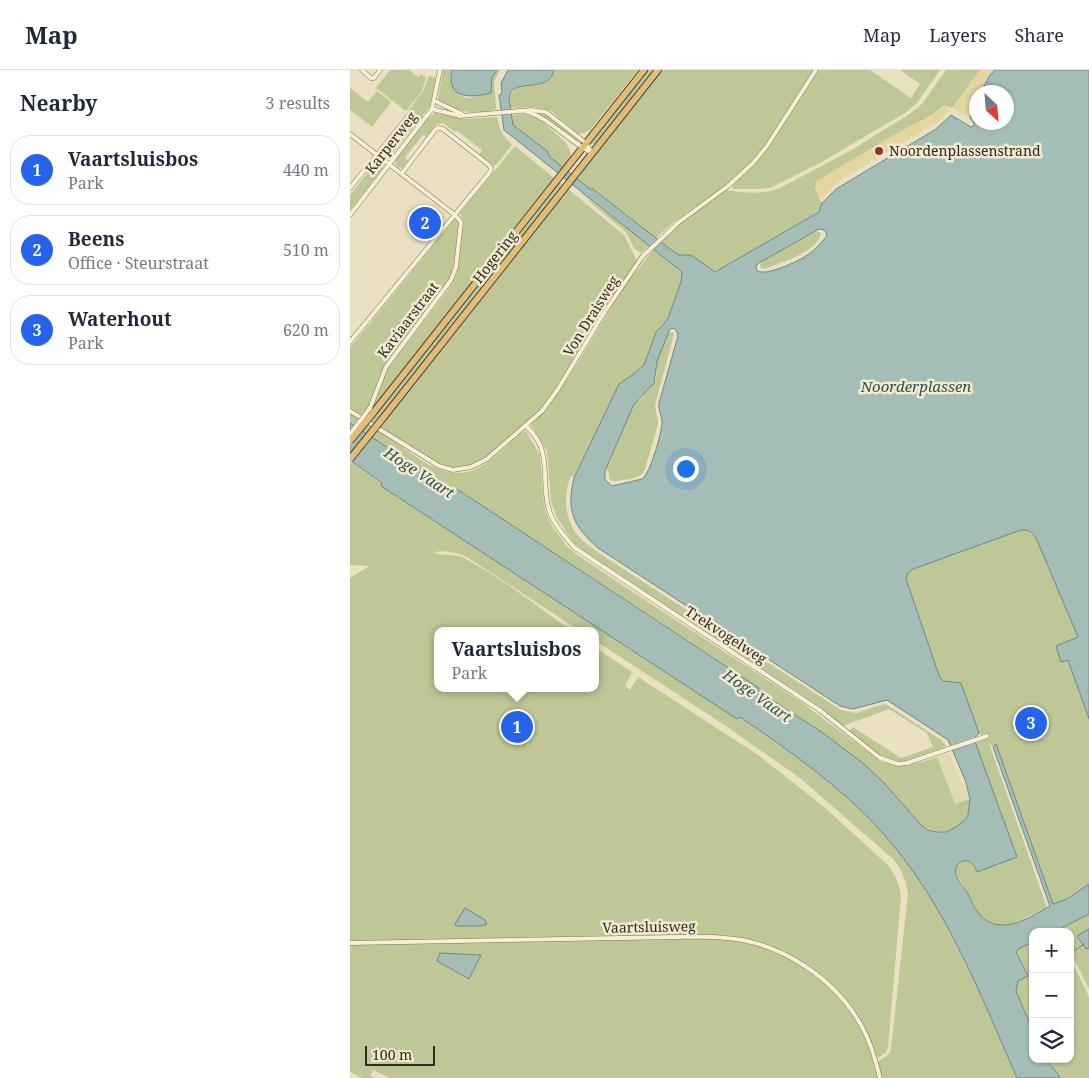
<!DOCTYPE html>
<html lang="en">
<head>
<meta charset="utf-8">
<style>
  :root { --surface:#fff; --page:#f6f6f7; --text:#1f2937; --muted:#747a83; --line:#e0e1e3; --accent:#2563eb }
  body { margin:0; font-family:"Noto Serif",serif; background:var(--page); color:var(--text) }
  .controls { position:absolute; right:15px; bottom:15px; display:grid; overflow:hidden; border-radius:10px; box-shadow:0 1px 4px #0004 }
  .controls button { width:45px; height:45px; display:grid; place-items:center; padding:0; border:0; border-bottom:1px solid var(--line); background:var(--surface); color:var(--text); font:25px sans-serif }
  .compass { position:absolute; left:619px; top:15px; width:45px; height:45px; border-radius:50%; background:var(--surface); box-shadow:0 1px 4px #0004; rotate:154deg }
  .scale { position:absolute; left:15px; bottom:12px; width:70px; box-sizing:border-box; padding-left:5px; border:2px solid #33291e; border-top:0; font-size:14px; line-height:18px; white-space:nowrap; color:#33291e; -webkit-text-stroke:4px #f2ead1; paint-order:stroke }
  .you { position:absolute; left:335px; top:398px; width:18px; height:18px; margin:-12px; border:4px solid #fff; border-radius:50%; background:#1a73e8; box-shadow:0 0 0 8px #1a73e833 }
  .badge { display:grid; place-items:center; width:32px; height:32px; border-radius:50%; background:var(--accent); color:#fff; font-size:16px; font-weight:700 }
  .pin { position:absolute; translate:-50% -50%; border:2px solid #fff; box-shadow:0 1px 5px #0006 }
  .popup { position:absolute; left:84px; top:557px; width:165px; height:65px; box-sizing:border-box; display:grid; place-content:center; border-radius:10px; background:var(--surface); filter:drop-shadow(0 1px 4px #0005); font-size:16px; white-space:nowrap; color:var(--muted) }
  .popup b { font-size:19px; color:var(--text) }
  .popup::after { content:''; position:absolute; left:50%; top:100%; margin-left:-10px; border:10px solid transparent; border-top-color:var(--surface) }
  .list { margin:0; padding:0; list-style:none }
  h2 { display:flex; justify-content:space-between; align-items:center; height:65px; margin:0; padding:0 20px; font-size:21px }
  h2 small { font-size:16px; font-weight:400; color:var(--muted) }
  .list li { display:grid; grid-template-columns:32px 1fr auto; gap:15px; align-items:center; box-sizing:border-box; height:70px; margin:0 10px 10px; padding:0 10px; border:1px solid var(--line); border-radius:20px }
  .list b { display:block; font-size:19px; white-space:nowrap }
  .list p { margin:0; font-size:16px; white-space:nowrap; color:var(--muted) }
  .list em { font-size:16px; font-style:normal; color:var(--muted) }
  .icon { flex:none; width:28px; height:28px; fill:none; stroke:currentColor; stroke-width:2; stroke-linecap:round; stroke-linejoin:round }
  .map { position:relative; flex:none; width:739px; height:1008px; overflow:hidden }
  header { display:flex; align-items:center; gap:30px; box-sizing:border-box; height:70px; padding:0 25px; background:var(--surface); border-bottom:1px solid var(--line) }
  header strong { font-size:24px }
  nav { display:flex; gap:28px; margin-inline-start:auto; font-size:18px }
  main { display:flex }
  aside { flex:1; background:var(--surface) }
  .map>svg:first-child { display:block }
</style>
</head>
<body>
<header>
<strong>Map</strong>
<nav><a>Map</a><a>Layers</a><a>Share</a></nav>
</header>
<main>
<aside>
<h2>Nearby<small>3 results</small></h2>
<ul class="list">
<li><span class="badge">1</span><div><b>Vaartsluisbos</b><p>Park</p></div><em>440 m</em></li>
<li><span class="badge">2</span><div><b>Beens</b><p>Office · Steurstraat</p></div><em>510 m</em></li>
<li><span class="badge">3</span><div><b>Waterhout</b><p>Park</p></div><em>620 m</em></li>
</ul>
</aside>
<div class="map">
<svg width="739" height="1008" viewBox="0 0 739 1008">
  <rect width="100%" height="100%" fill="#eae0c2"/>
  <path fill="#dfdab0" d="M599,683L611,713L616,712L620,729L605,734L587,687Z"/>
  <g fill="#bfc797">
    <path d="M40,0H59L68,7L71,4L76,8L72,21L56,41L26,18Z"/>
    <path d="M93,0H102C99,15 111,36 128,25C137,18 141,8 147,0H150L144,12L146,39C129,46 103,42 88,29Z"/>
    <path d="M204,0H288L240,60L234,63L228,64L201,41L185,37L161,38C154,0 198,30 204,0Z"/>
    <path d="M297,0H304L245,74H242L240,73L242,69Z"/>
    <path d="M313,0H464C445,30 426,66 402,92C374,122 335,139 306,168L244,119H240L226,108Z"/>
    <path d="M468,0H520L561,28L570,14L550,0H590L567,33L555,43L468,94L420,118L407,119H383L382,115C416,89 444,36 468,0Z"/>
    <path d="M596,0H630L602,38L594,35L582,45L544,65L467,111L465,119L472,133L469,142L365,202L341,185H329L310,172L326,156L376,120C395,123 412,125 430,118L500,81L561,43L572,34Z"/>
    <path d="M79,6L85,8L86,9L80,36L39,88H37L31,82L56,52L61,44L58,41L73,21Z"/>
    <path d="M0,18L18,32L27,21L41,32L22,57L0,40Z"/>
    <path d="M189,42L196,44L229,71L227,73L188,43Z"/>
    <path d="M85,43L116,49L147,47C150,62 152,64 162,75L147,94L144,96L129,84L132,80L106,60L105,62L93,53L87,54L76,67L73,65L55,87L58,91L52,98L47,97L45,90L78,48Z"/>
    <path d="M174,44L190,49L216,73L220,80L221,87L213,97L199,87L197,81L163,55L162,45Z"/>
    <path d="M165,76L204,108L21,341L35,302L98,220L106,206L113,158L114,152L110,143Z"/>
    <path d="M27,91L32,95L33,98L0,140V125Z"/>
    <path d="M209,112L212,114L171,169L24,355L19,352Z"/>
    <path d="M218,119L274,165L287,191L200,328L190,339L175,356L128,394L106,399L94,397L29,358Z"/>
    <path d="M232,124L300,175L291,183L284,178L275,161L249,140Z"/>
    <path d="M104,150H107L110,153L104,191L101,207L98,213L36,293L19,338L12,347L0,339V278Z"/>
    <path d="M466,161L471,163C468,182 430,193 414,199L410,197L411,192Z"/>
    <path d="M303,179L332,202L331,212L318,248L314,254L306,262L294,295L285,304L269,314L225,408L221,406C212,426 215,452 230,468C238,476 249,483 258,489L491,640L506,643L534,634L539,636L591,670L597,677L596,679L556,692C533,693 517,675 500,661L503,657L551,688L583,677L577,663L539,639L493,656L472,640L241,487L224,473L207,448L201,431L197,381L181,355C217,317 241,269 269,225C279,208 293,195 303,179Z"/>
    <path d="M323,262L324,264L305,335L308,353L307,358L294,402C288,409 271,411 262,411L259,408V402L256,400L284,334L292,329L297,318L303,315L306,309L307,291L318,263Z"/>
    <path d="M0,342C14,351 28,360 42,370C66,386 95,413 126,399C143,391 157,375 171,363L176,361L190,385L193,426L195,440L202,456L216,475L226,484L269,513L451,632L531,692C553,698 566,694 587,687L605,734L620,729C622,758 594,770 571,755L534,714L514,694L473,663L408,621L409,618L389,604L116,425L107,419L105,421L0,353Z"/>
    <path d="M2,392L32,414L31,416L387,649L390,647C440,681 490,715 531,761C595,832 629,921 667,1008H532L528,992C533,987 539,988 541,979L558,824C556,811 552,799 543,789L450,708L376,656L246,571V561H230L117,487C106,482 96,480 84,482C92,487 104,483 114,488C152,508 186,536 222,561H88V618H246V578L282,602L275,616L280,620L288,607L408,685L474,737L539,796L546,808L550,820L551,827L538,977L536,982L528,988L517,971L529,1008H39L23,1000L20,1005L25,1008H12L0,1002V508L19,496L0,495V395Z"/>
    <path d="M682,454L730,568L739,642V816L718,830L703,836L644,677H643L639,673L697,838L658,856H648L639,852L629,844L605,801L607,795L613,790L621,792L625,796L667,787L625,672L634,668L628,663L591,613L550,501Z"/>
    <path d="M739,844V859L728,866L736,879L739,878V919L720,881V862H711L710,859Z"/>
    <path d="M683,872V961L666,921L668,911L671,909L666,882L668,879Z"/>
    <path d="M720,887L739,927V1008H710C707,1000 700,997 696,989H720Z"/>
  </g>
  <g fill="#e4d6a1">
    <path d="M630,0H645L640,5L631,22H626V32L620,48L603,38Z"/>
    <path d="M594,35L600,40L588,52L487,112L471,128L465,119L467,111L544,65L582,45Z"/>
  </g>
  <g fill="#a4bdb7" stroke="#6c8a84" fill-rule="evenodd">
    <path d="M102,0H147L142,7L141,23C121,28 96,30 102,0Z"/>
    <path d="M158,0H204C199,22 174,10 161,21L159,28L163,55L197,81L200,87L240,119H243L320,179L329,185H341L365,202L469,142L472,133L486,119L586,59L601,45L621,57L624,56V53L620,48L626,32V52H656V22H631L640,5L645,0H739V649L718,590L711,592L706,576L728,567L686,468C682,462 678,459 671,460L563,499L557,504L556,509L590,608L594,611L611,613L629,663L624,669L667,787L627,802C623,792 616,786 607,795C602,805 611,813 617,822C621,829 624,839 630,845C651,867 679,848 700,836L643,677L646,674L703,834L717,829L739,814V844L704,862H683V872L668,879L666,882L678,906L668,911L666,921L683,961V989H696C700,997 707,1000 710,1008H667C629,921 595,832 531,761C490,716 440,681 390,647L387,649L31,416L32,413L0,390V353L104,421L107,419L116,425L409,618L408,621L473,663L514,694L534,713L571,755L578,760L587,762H596L606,757L614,751L618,745L620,729L616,712L598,670L537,630L503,639L490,636L248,478C223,456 216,440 224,408L269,314L285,303L294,295L306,262L314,254L318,248L331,212L332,202L154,60L149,25L152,23L151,13ZM469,159L475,160L477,166C471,173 464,181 456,186C446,192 417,206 407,201L406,196L409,193ZM324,258L327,262L328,266L309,333C308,340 312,345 312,352C312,363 300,404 292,409L262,416L255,410V401L284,334C293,328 295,319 304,314L307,291L320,259Z"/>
    <path d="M115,838L135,850L137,854L131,856H106L105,854Z"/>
    <path d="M739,859V878L736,879L727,866Z"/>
    <path d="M90,883L131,885L119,909L87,891Z"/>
  </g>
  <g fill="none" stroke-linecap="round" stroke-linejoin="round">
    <g stroke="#6c8a84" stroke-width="1">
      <path d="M720,884L734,874"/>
      <path d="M678,901L683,899"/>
    </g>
    <g stroke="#82725b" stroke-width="5">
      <g id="minor">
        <path d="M12,0L21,8H24L30,0"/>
        <path d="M85,31L112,44"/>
        <path d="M82,39L110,46L181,40L196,42L236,73L242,83"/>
        <path d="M175,41C200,48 218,71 242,83"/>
        <path d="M0,64L105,145L111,152L106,197L101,210L36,297L20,338"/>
        <path d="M0,118L60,44"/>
        <path d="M0,145L82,39L90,0"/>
        <path d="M0,272L140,102L141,98L139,95L93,59L88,58L85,60L52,103"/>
        <path d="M0,341L89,396L103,400L121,397L137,389L192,341L208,319L254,243L292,187L329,152L378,116L403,93L417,76L466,0"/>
        <path d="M176,356C180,360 185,365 188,371C199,390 192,419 199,440C204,455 215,467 225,478L471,641L530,688L548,694L557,693L637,666"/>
        <path d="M0,873L326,867C343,867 360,866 376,868C431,872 486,909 512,957C521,973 526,991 530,1008"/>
      </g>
    </g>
    <g stroke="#50402f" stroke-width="8">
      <g id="trunk">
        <path d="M23,343L294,0"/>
        <path d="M33,348L308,0"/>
      </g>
    </g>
    <use href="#minor" stroke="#f6eed5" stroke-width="4"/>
    <use href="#trunk" stroke="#dfbe7b" stroke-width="6"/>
    <g stroke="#82725b" stroke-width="5" stroke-linecap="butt">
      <path id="minor-bridge" d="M0,364L20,338"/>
    </g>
    <g stroke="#50402f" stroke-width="8" stroke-linecap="butt">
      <g id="trunk-bridge">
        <path d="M0,371L23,343"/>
        <path d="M0,389L33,348"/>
      </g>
    </g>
    <use href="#minor-bridge" stroke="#f6eed5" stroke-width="4"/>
    <use href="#trunk-bridge" stroke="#dfbe7b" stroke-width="6"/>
  </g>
  <circle fill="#8c3430" stroke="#f2ead1" stroke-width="2" cx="529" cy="81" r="5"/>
  <g text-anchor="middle" stroke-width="5" stroke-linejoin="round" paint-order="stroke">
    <g font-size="14" fill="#33291e" stroke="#f2ead1">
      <text transform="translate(41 73) rotate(-52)" y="5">Karperweg</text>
      <text transform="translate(145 187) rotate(-52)" y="5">Hogering</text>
      <text transform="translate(241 246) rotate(-58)" y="5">Von Draisweg</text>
      <text transform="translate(58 250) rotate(-53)" y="5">Kaviaarstraat</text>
      <text transform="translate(376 565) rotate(33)" y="5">Trekvogelweg</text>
      <text transform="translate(299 857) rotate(-1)" y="5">Vaartsluisweg</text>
    </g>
    <g font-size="14" fill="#33291e" stroke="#f2ead1" text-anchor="start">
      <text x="539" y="86">Noordenplassenstrand</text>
    </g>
    <g font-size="15" font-style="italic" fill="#2e5252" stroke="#f2ead1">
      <text x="566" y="322">Noorderplassen</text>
      <text transform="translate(69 403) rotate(33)" y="5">Hoge Vaart</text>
      <text transform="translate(407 626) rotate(35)" y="5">Hoge Vaart</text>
    </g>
  </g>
</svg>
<div class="controls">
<button>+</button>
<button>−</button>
<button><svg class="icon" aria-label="layers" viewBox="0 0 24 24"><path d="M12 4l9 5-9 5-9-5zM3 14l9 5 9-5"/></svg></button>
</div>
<svg class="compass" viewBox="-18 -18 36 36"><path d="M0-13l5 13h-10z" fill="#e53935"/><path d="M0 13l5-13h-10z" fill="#747a83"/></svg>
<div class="scale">100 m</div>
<div class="you"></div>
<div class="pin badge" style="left:167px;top:657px">1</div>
<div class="popup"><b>Vaartsluisbos</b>Park</div>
<div class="pin badge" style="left:75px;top:153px">2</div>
<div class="pin badge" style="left:681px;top:653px">3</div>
</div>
</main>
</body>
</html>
